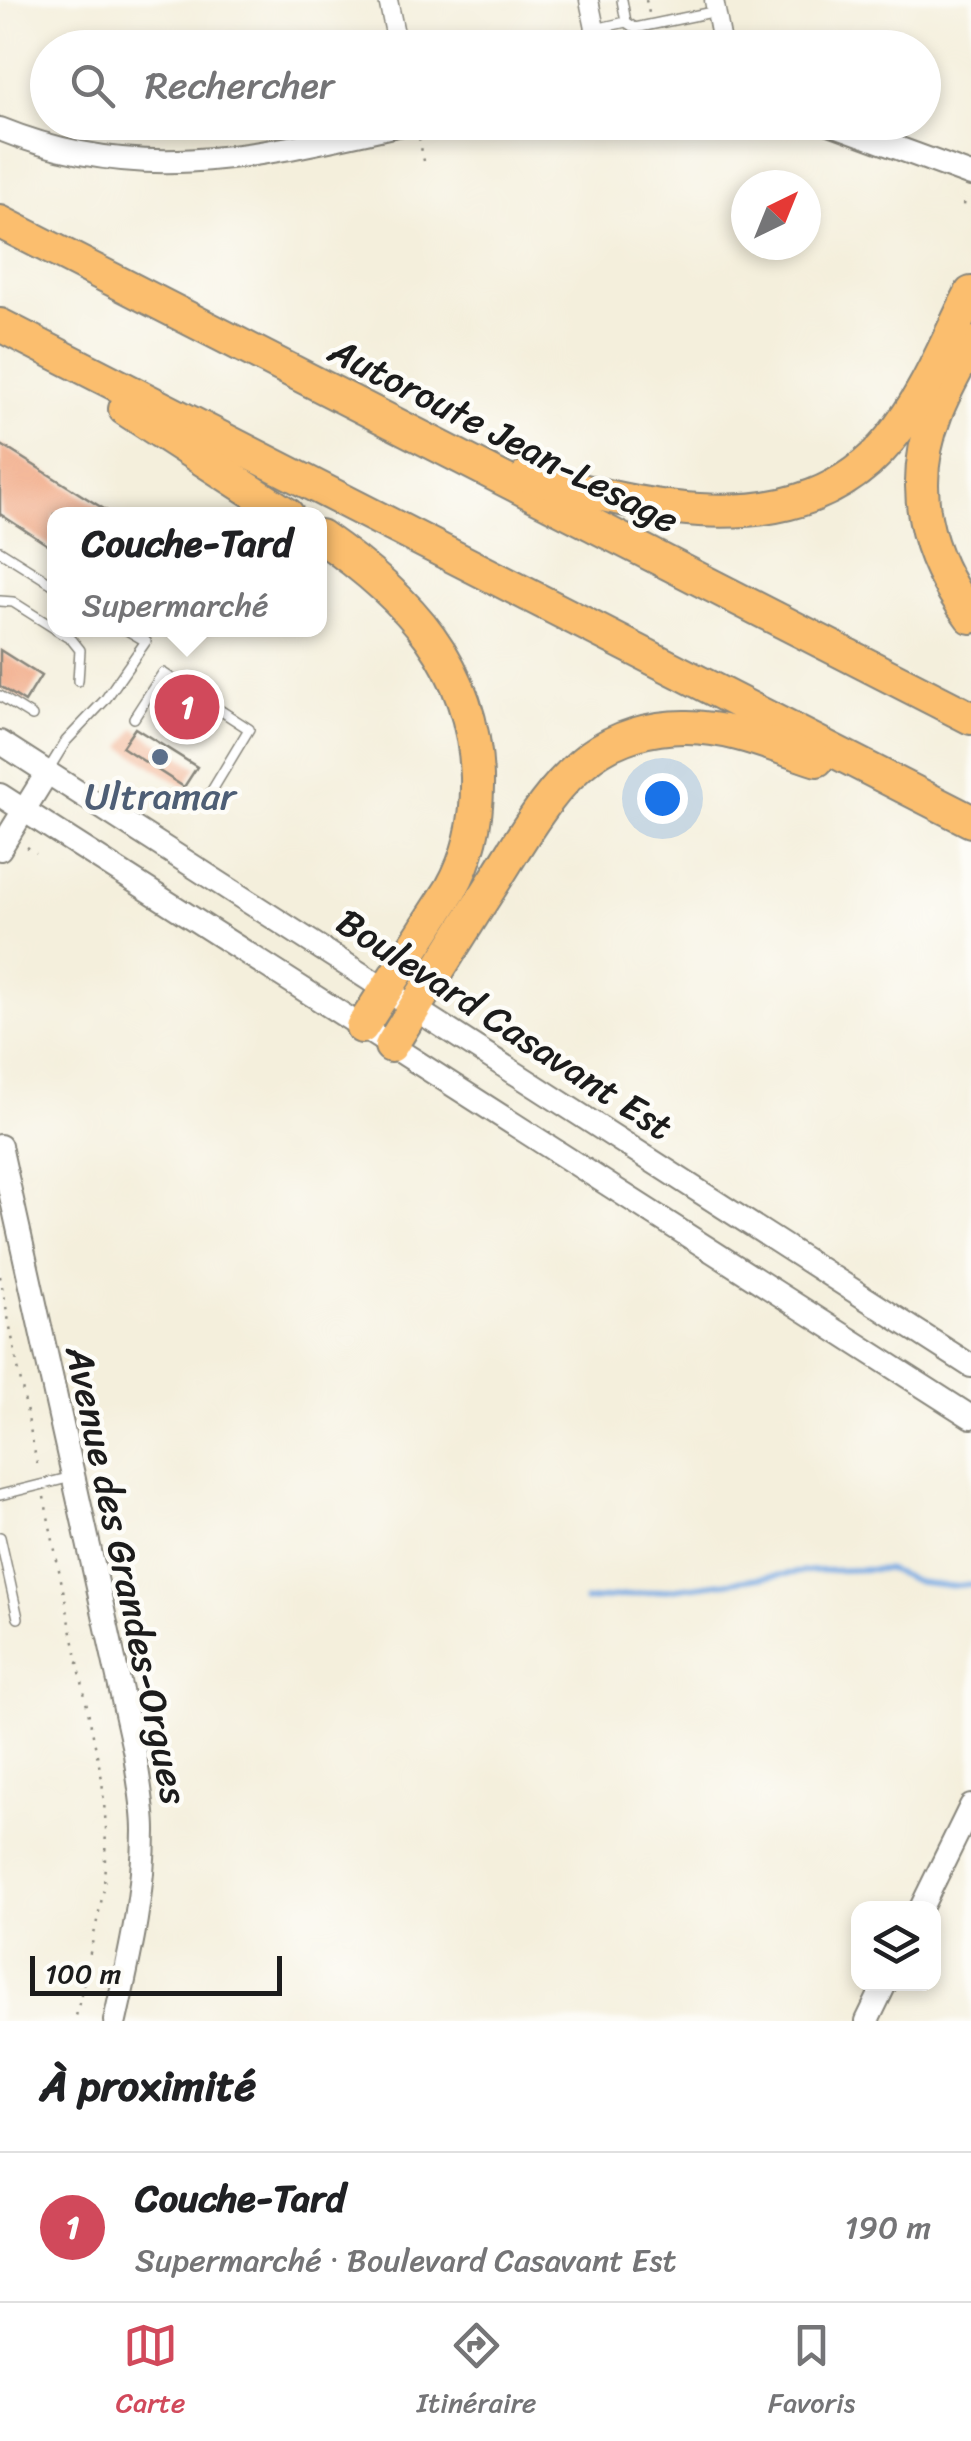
<!DOCTYPE html>
<html lang="fr">
<head>
<meta charset="utf-8">
<style>
  :root { --surface:#fff; --page:#f6f6f6; --text:#202124; --muted:#757577; --line:#e0e0e0; --accent:#d1495b }
  body { margin:0; font-family:Sriracha,sans-serif; background:var(--page); color:var(--text) }
  .controls { position:absolute; right:30px; bottom:30px; display:grid; overflow:hidden; border-radius:20px; box-shadow:0 5px 15px #0003 }
  .controls button { width:90px; height:90px; display:grid; place-items:center; padding:0; border:0; border-bottom:2px solid var(--line); background:var(--surface); color:var(--text); font:50px sans-serif }
  .compass { position:absolute; left:731px; top:170px; width:90px; height:90px; border-radius:50%; background:var(--surface); box-shadow:0 5px 15px #0003; rotate:43deg }
  .scale { position:absolute; left:30px; bottom:25px; width:252px; box-sizing:border-box; padding-left:10px; border:5px solid #1c1c1c; border-top:0; font-size:28px; line-height:35px; white-space:nowrap; color:#1c1c1c; -webkit-text-stroke:8px #fdfcf7; paint-order:stroke }
  .you { position:absolute; left:662px; top:798px; width:35px; height:35px; margin:-25px; border:8px solid #fff; border-radius:50%; background:#1a73e8; box-shadow:0 0 0 15px #1a73e833 }
  .badge { display:grid; place-items:center; width:65px; height:65px; border-radius:50%; background:var(--accent); color:#fff; font-size:32px; font-weight:700 }
  .pin { position:absolute; translate:-50% -50%; border:5px solid #fff; box-shadow:0 2px 10px #0006 }
  .popup { position:absolute; left:47px; top:507px; width:280px; height:130px; box-sizing:border-box; display:grid; place-content:center; border-radius:20px; background:var(--surface); filter:drop-shadow(0 2px 8px #0005); font-size:32px; white-space:nowrap; color:var(--muted) }
  .popup b { font-size:38px; color:var(--text) }
  .popup::after { content:''; position:absolute; left:50%; top:100%; margin-left:-20px; border:20px solid transparent; border-top-color:var(--surface) }
  .list { margin:0; padding:0; list-style:none }
  h2 { display:flex; justify-content:space-between; align-items:center; height:130px; margin:0; padding:0 40px; font-size:42px }
  h2 small { font-size:32px; font-weight:400; color:var(--muted) }
  .list li { display:grid; grid-template-columns:65px 1fr auto; gap:30px; align-items:center; box-sizing:border-box; height:150px; padding:0 40px; border-top:2px solid var(--line) }
  .list b { display:block; font-size:38px; white-space:nowrap }
  .list p { margin:0; font-size:32px; white-space:nowrap; color:var(--muted) }
  .list em { font-size:32px; font-style:normal; color:var(--muted) }
  .icon { flex:none; width:55px; height:55px; fill:none; stroke:currentColor; stroke-width:2; stroke-linecap:round; stroke-linejoin:round }
  .map { position:relative; flex:none; width:971px; height:2021px; overflow:hidden }
  .search { position:absolute; background:var(--surface); box-shadow:0 5px 15px #0003; left:30px; right:30px; top:30px; height:110px; display:flex; align-items:center; gap:25px; box-sizing:border-box; padding:0 35px; border-radius:55px; color:var(--muted); font-size:38px }
  .sheet { height:280px; background:var(--surface) }
  nav { display:flex; justify-content:space-around; align-items:center; box-sizing:border-box; height:140px; border-top:2px solid var(--line); background:var(--surface); font-size:28px; color:var(--muted) }
  nav a { display:grid; justify-items:center; gap:5px }
  nav .on { color:var(--accent) }
  .map>svg:first-child { display:block }
</style>
</head>
<body>
<div class="map">
<svg width="971" height="2021" viewBox="0 0 971 2021">
  <rect width="100%" height="100%" fill="#fdfcf7"/>
  <filter id="ink" filterUnits="userSpaceOnUse"><feTurbulence type="fractalNoise" baseFrequency=".01" numOctaves="2"/><feDisplacementMap in="SourceGraphic" scale="20" xChannelSelector="R" yChannelSelector="G"/><feConvolveMatrix kernelMatrix="1 2 1 2 8 2 1 2 1" color-interpolation-filters="sRGB"/></filter>
  <filter id="wash" filterUnits="userSpaceOnUse"><feTurbulence type="fractalNoise" baseFrequency=".0048" numOctaves="4" result="noise"/><feDisplacementMap in="SourceGraphic" scale="40" xChannelSelector="R" yChannelSelector="G"/><feGaussianBlur stdDeviation="2.25" result="paint"/><feColorMatrix in="noise" values="0 0 0 0 0 0 0 0 0 0 0 0 0 0 0 0 0 1.4 0 .05"/><feComposite in="paint" operator="in"/></filter>
  <g filter="url(#wash)">
    <rect width="100%" height="100%" fill="#f4efdc"/>
    <g fill="none" stroke-linecap="round" stroke-linejoin="round">
      <path stroke="#76a9e2" stroke-width="5" d="M585,1601L810,1571L887,1569L918,1582L952,1586L971,1584"/>
    </g>
    <g id="blocks">
      <g fill="#f0a27c">
        <path d="M0,444L112,514H54V549L0,514Z"/>
        <path d="M0,650L41,676L25,702L0,686Z"/>
        <path d="M169,679L220,712L206,735L154,702Z"/>
        <path d="M135,728L197,767L184,787L122,747Z"/>
      </g>
    </g>
  </g>
  <g filter="url(#ink)">
    <use href="#blocks" fill-opacity="0" stroke="#88867c" stroke-width="2.5"/>
    <g fill="none" stroke-linecap="round" stroke-linejoin="round">
      <g stroke="#88867c" stroke-width="12">
        <g id="service">
          <path d="M622,0L626,22"/>
          <path d="M595,29L626,22L635,28L717,11"/>
          <path d="M0,551L54,585"/>
          <path d="M0,601L13,602L54,628"/>
          <path d="M56,630L72,640L80,650L78,681"/>
          <path d="M0,696L32,716"/>
          <path d="M134,718L163,673L249,729L205,802"/>
          <path d="M47,772L66,741L105,700L146,641L127,630"/>
          <path d="M0,1495L72,1477"/>
          <path d="M0,1537L18,1618"/>
        </g>
      </g>
      <g stroke="#88867c" stroke-width="21">
        <g id="minor">
          <path d="M388,0L398,48"/>
          <path d="M589,0L599,48"/>
          <path d="M714,0L723,48"/>
        </g>
      </g>
      <g stroke="#88867c" stroke-width="26">
        <g id="tertiary">
          <path d="M827,122L971,175"/>
          <path d="M0,129C145,188 265,154 411,122"/>
          <path d="M0,742L971,1366"/>
          <path d="M0,795L971,1417"/>
          <path d="M0,849L47,773"/>
          <path d="M0,1146L135,1754C138,1779 144,1805 144,1831C144,1895 129,1958 115,2021"/>
          <path d="M921,1908L971,1806"/>
          <path d="M867,2021L885,1984"/>
        </g>
      </g>
      <g stroke="#88867c" stroke-width="36">
        <g id="motorway">
          <path d="M0,222L971,718"/>
          <path d="M0,325L971,821"/>
          <path d="M971,343C959,366 945,389 936,413C907,486 925,556 971,617"/>
          <path d="M125,409L287,514"/>
          <path d="M527,476C644,507 800,550 890,439C925,397 946,342 971,293"/>
          <path d="M320,536C408,597 473,664 477,777C478,816 470,855 451,889L362,1027"/>
          <path d="M391,1046C426,989 461,933 497,877C524,834 550,787 591,756C617,737 651,727 684,727C730,726 774,746 817,760"/>
        </g>
      </g>
      <g stroke="#88867c" stroke-width="2.5" stroke-dasharray="2.5 8" stroke-linecap="butt">
        <path d="M646,0L649,13"/>
        <path d="M599,122V128"/>
        <path d="M419,138L424,161"/>
        <path d="M962,204L971,205"/>
        <path d="M27,847L36,853"/>
        <path d="M0,1276L38,1469"/>
        <path d="M44,1497L102,1779L106,1827L104,1889L75,2021"/>
      </g>
      <use href="#service" stroke="#fff" stroke-width="9"/>
      <use href="#minor" stroke="#fff" stroke-width="18"/>
      <use href="#tertiary" stroke="#fff" stroke-width="22"/>
      <use href="#motorway" stroke="#fbbe6e" stroke-width="32"/>
    </g>
  </g>
  <circle fill="#5c6f8a" stroke="#fdfcf7" stroke-width="4" cx="160" cy="757" r="10"/>
  <g text-anchor="middle" stroke-width="9" stroke-linejoin="round" paint-order="stroke">
    <g font-size="38" fill="#1c1c1c" stroke="#fdfcf7">
      <text transform="translate(504 435) rotate(27)" y="13">Autoroute Jean-Lesage</text>
      <text transform="translate(505 1024) rotate(33)" y="13">Boulevard Casavant Est</text>
      <text transform="translate(127 1575) rotate(78)" y="13">Avenue des Grandes-Orgues</text>
    </g>
    <g font-size="38" fill="#4e5e75" stroke="#fdfcf7">
      <text x="160" y="809">Ultramar</text>
    </g>
  </g>
</svg>
<div class="controls">
<button><svg class="icon" aria-label="layers" viewBox="0 0 24 24"><path d="M12 4l9 5-9 5-9-5zM3 14l9 5 9-5"/></svg></button>
</div>
<svg class="compass" viewBox="-18 -18 36 36"><path d="M0-13l5 13h-10z" fill="#e53935"/><path d="M0 13l5-13h-10z" fill="#757577"/></svg>
<div class="scale">100 m</div>
<div class="you"></div>
<div class="pin badge" style="left:187px;top:707px">1</div>
<div class="popup"><b>Couche-Tard</b>Supermarché</div>
<div class="search"><svg class="icon" aria-label="search" viewBox="0 0 24 24"><circle cx="10" cy="10" r="6"/><path d="M15 15l6 6"/></svg>Rechercher</div>
</div>
<section class="sheet">
<h2>À proximité<small></small></h2>
<ul class="list">
<li><span class="badge">1</span><div><b>Couche-Tard</b><p>Supermarché · Boulevard Casavant Est</p></div><em>190 m</em></li>
</ul>
</section>
<nav>
<a class="on"><svg class="icon" aria-label="map" viewBox="0 0 24 24"><path d="M3 6l6-2 6 2 6-2v14l-6 2-6-2-6 2zM9 4v14M15 6v14"/></svg>Carte</a>
<a><svg class="icon" aria-label="directions" viewBox="0 0 24 24"><path d="M12 3l9 9-9 9-9-9zM9 14v-3h6M13 9l2 2-2 2"/></svg>Itinéraire</a>
<a><svg class="icon" aria-label="saved" viewBox="0 0 24 24"><path d="M7 4h10v16l-5-4-5 4z"/></svg>Favoris</a>
</nav>
</body>
</html>
